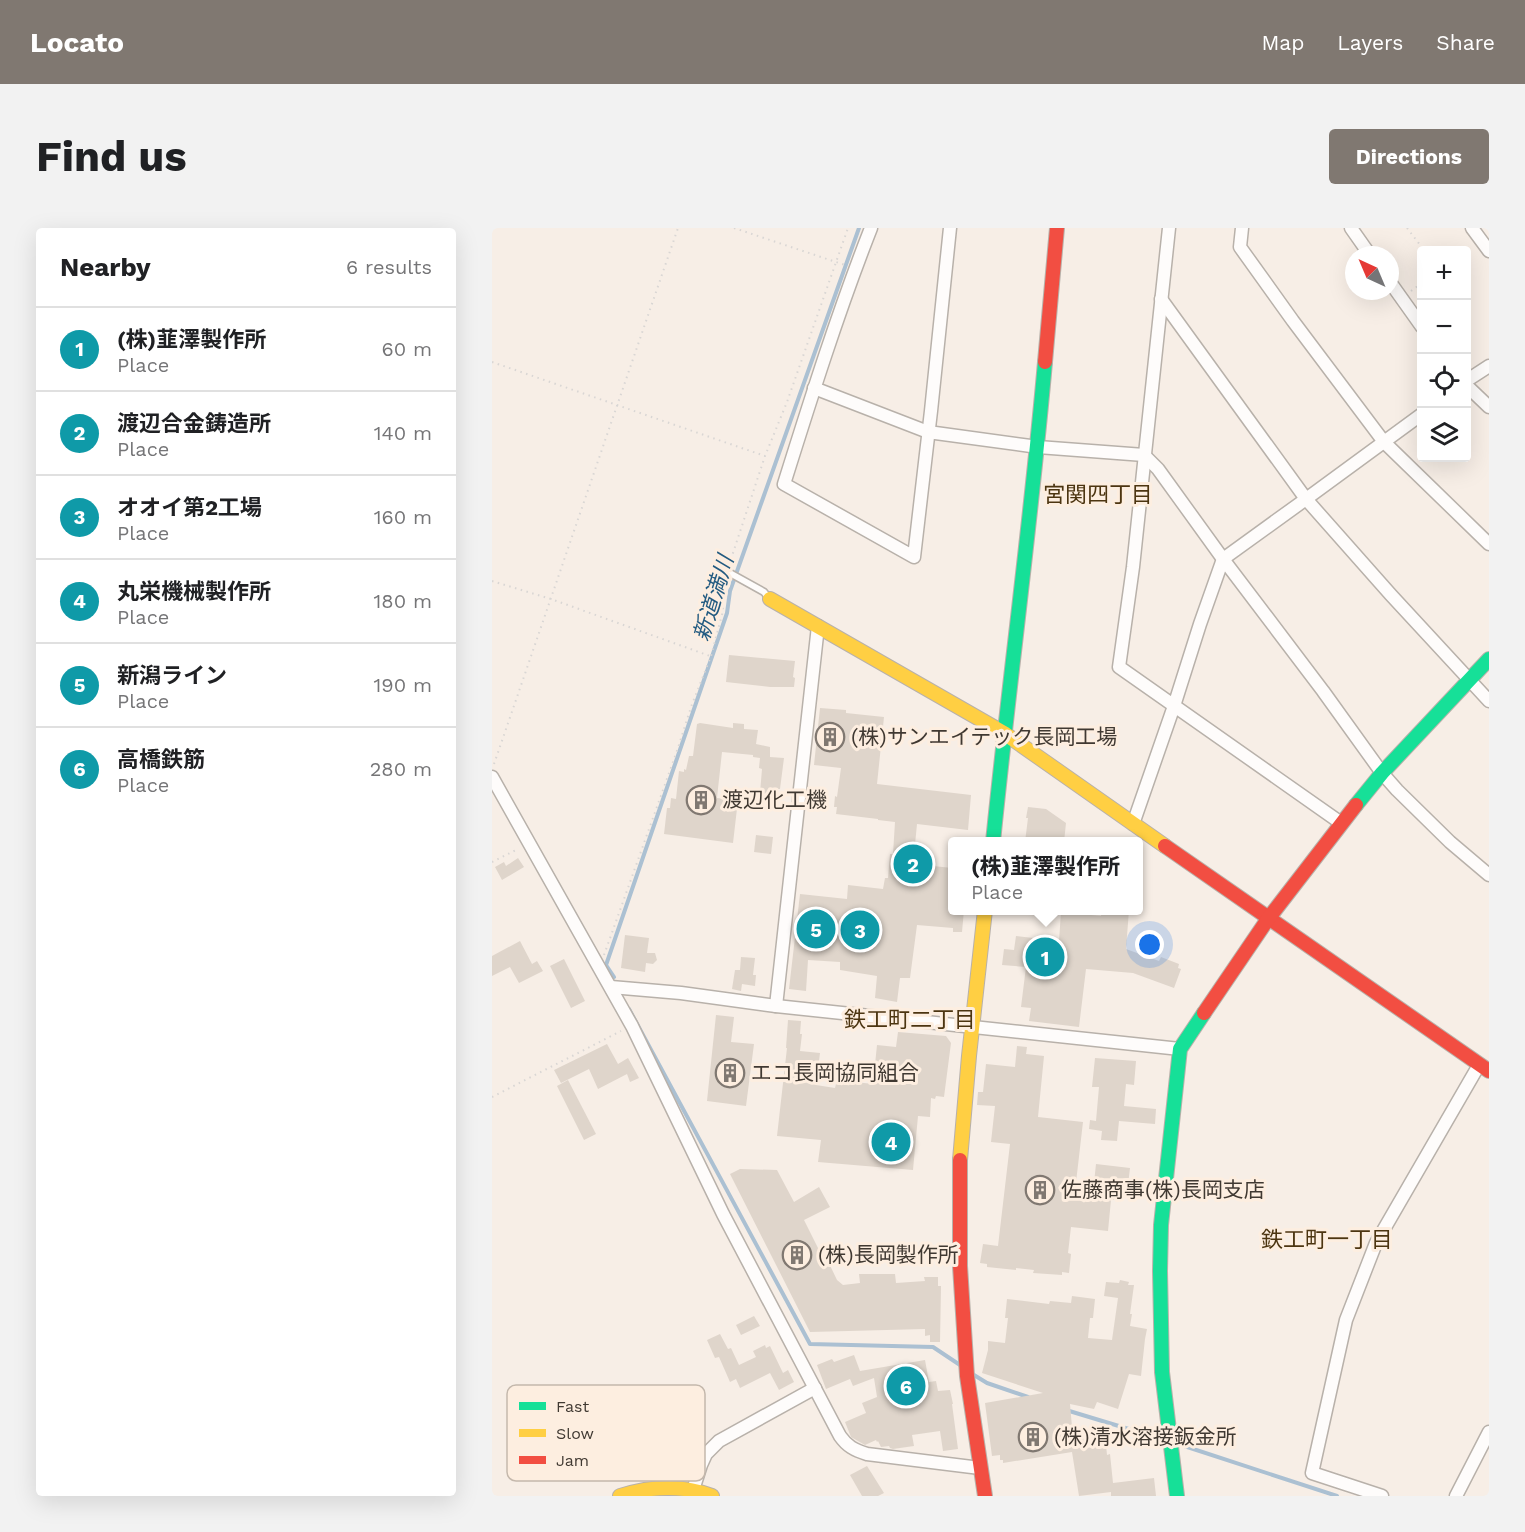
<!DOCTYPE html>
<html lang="en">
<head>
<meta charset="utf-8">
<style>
  :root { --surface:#fff; --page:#f2f2f2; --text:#202124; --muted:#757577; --line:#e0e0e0; --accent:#807871 }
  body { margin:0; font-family:"Work Sans","Noto Sans JP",sans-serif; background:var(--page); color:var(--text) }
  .controls { position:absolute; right:18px; top:18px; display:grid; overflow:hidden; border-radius:6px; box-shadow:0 6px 24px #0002 }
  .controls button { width:54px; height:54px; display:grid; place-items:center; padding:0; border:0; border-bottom:2px solid var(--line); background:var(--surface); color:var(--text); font:30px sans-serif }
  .compass { position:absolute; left:853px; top:18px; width:54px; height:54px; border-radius:50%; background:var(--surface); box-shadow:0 6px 24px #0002; rotate:316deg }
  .you { position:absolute; left:658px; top:717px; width:21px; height:21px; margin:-15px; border:4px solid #fff; border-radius:50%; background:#1a73e8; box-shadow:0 0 0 9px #1a73e833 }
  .badge { display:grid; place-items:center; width:39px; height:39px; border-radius:50%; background:var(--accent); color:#fff; font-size:20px; font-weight:700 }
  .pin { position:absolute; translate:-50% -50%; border:3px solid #fff; box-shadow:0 2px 6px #0006 }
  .popup { position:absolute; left:456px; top:609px; width:195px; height:78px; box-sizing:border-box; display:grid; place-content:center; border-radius:6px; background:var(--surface); filter:drop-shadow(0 2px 4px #0005); font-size:20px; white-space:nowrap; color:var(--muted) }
  .popup b { font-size:22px; color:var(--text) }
  .popup::after { content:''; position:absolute; left:50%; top:100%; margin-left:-12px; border:12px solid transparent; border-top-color:var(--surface) }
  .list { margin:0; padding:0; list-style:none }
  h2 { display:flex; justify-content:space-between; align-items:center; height:78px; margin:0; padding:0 24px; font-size:26px }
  h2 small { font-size:20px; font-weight:400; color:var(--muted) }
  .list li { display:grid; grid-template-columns:39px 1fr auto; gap:18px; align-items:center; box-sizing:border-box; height:84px; padding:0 24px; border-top:2px solid var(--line) }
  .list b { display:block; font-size:22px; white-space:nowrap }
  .list p { margin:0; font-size:20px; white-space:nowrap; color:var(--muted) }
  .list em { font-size:20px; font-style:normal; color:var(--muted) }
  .icon { flex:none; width:33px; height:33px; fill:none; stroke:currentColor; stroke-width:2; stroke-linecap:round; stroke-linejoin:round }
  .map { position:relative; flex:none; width:997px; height:1268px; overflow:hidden; border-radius:6px }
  header { display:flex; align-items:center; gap:36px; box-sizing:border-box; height:84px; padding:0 30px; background:var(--accent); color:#fff }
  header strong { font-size:28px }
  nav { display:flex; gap:33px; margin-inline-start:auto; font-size:21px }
  .intro { display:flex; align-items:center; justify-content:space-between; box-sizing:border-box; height:144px; padding:0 36px }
  h1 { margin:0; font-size:42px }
  .button { padding:15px 27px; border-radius:6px; background:var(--accent); color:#fff; font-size:21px; font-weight:700 }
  main { display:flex; gap:36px; padding:0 36px }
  aside { flex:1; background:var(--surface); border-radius:6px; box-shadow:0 6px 24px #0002 }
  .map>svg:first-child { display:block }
</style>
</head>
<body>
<header>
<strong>Locato</strong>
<nav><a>Map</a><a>Layers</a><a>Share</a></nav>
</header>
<div class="intro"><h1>Find us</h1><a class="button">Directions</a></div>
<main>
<aside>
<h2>Nearby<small>6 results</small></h2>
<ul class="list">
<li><span class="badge" style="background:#0f9aa8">1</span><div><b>(株)韮澤製作所</b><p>Place</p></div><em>60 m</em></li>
<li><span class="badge" style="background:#0f9aa8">2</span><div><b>渡辺合金鋳造所</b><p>Place</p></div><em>140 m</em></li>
<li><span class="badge" style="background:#0f9aa8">3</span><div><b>オオイ第2工場</b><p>Place</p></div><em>160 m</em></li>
<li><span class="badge" style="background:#0f9aa8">4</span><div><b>丸栄機械製作所</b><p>Place</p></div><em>180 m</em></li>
<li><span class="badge" style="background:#0f9aa8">5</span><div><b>新潟ライン</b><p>Place</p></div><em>190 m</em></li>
<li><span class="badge" style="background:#0f9aa8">6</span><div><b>高橋鉄筋</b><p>Place</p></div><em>280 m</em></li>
</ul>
</aside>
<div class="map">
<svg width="997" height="1268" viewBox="0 0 997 1268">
  <rect width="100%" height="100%" fill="#f7eee6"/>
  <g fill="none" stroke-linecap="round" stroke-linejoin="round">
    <g stroke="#abc0d2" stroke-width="4">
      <path d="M122,749L114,737L235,385L238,363L367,0"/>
      <path d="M137,781L318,1116L441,1119L468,1137"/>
      <path d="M482,1147L495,1155L536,1169"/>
      <path d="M574,1182L673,1212"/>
      <path d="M683,1215L845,1268"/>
    </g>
  </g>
  <g fill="#dfd5cb">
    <path d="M237,427L303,433L301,449L303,450L302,459H278L234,454Z"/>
    <path d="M328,480L354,482V485L392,489L385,556L479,567L476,602L425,596L422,627L442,629L441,638L460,640V682H472L470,704H461V700L425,697L418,750H408L405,774L383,770L385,748L348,742V734L316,732L314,763L297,761L308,666L355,671L356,657L391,661L393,650H396L398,626H401L403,594L386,592V591L344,586L345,579H342L343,568L345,569L349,540L322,537Z"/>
    <path d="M208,495L241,500V495L252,496V501L266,502L264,516L278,519V529L292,530L288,561H284L283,567L268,565L270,541L267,540L268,530L261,529V527L230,524L225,570L246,572L241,615L172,606L175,580H178L179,570L184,571L187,543L192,544V541L194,542L197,528H201L205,496Z"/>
    <path d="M536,579L554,581L574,595L572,614H533L536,590H534Z"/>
    <path d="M264,607L281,609L279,626L262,624Z"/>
    <path d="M26,630L32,639L10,652L3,639L12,634L14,638Z"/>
    <path d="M610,682H637L634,721L667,733L669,729L687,736L686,740L689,741L682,760L641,745L594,741L587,799L537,793L539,780L529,779L534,739L510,737L512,721L522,722L524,708L567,713L569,684L609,688Z"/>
    <path d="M133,707L157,710L155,725H163L165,732L161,736L154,735L153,744L129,740Z"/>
    <path d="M28,713L40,736L45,733L51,743L27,755L18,739L0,748V728Z"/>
    <path d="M249,729L263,730L261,747H264L263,758L250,756L249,763L240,761L243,742H248Z"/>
    <path d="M72,731L93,773L79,780L58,738Z"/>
    <path d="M224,787L242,789L239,814L262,816L254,878L215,873Z"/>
    <path d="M296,792L309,793L308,806H310L308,823L328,825L324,857L343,860L345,852L381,856L385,817L404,819L406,804L454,808L459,815L452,869L444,868L443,871L439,870L438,889L426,888L421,942L326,934L329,912L285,908L295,820H294Z"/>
    <path d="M115,816L126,836L136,830L147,850L138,854L135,846L106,861L97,841L69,855L62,842Z"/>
    <path d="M525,818L535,819L534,826L552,828L546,889L591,894L583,963L601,964L604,936L638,940L636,957L624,956L622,972H619L616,1003L579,999L576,1025L579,1026L577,1045L570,1044V1047L541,1045L542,1042L524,1040V1042L495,1039V1036L488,1035L491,1016L506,1018L518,916L499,914L503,878L485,877L486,864H491L494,836L523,839Z"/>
    <path d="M603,830L644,833L642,857L634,856L632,878L664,881L663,896L627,893L625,913L609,912L610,903L597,901L598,892L604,893L607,859H600Z"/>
    <path d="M76,852L104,906L92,912L65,858Z"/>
    <path d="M248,941L285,942L302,974L327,959L338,979L312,992L330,1028L333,1027L345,1052L351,1057L368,1055L367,1046H403L404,1055L433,1053L432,1049H446V1058H449L448,1114H438V1107L433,1108V1101L318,1104L238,946Z"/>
    <path d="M628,1052L637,1054L636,1057H642L638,1086H640L638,1098L655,1101L653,1111L649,1148L637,1146L626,1181L605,1174L602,1181L578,1176L580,1199H584V1202L590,1201L591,1205H592L594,1220L614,1217L615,1227L618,1226L621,1255L662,1250L664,1268H619V1264L587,1268L580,1224L511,1235V1232H508V1227L500,1228L493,1175L551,1165L490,1145L496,1122V1113L513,1115L516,1090H513L515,1071L557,1076L558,1073L579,1075L580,1068L603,1071L601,1090H598L596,1110L620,1112L626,1070L612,1068L614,1054L627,1055Z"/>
    <path d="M262,1088L268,1098L249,1107L244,1097Z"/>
    <path d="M228,1106L236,1121L239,1120L247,1137L264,1129L261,1123L273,1117L274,1120L278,1118L291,1145L296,1142L302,1154L287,1162L278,1145L248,1160L244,1151L238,1154L227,1129L223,1130L215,1112Z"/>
    <path d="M362,1127L368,1143L433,1132L437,1154L444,1153L446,1163L458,1162L461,1176H460L466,1221L451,1223L448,1203L420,1207L422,1218L401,1221L398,1220L397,1218L389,1219L386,1213L385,1214L384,1212L373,1217L359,1209L353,1194L374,1185L370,1175L385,1169L382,1150L361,1158L358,1151L334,1161L325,1137L340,1131L342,1134Z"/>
    <path d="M375,1238L392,1265L386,1268H370L358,1247Z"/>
  </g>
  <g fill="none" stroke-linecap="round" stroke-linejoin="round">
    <g stroke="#b8b1aa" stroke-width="9">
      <path id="lane" d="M236,344L272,364L276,369"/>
    </g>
    <g stroke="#b8b1aa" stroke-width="15">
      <g id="street">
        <path d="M379,0C346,84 319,170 292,256L422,329L439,183L458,0"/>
        <path d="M677,0L641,339L627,439L849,595"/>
        <path d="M750,0L748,19L801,93L892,214L997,316"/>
        <path d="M859,0L878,27"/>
        <path d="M980,0L997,23"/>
        <path d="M898,54L930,99"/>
        <path d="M669,71L814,271L899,367L997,473"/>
        <path d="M974,153L997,138"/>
        <path d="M974,157L997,179"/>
        <path d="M322,160L436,204L546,219L652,227L666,241L731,331L831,463L890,545L905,562L958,614L997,647"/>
        <path d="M0,549L140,798L231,986L348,1208C355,1218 362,1222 375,1226L488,1240"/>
        <path d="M641,596L682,478L708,396L731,331L814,271L930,186"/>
        <path d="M119,759L189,765L284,778L688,821"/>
        <path d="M284,778L326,398"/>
        <path d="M201,1262L209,1237L214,1226L227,1213L323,1160"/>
        <path d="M890,1268L820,1245L854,1092L884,1015L987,837"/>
        <path d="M964,1268L997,1204"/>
      </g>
    </g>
    <g stroke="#b8b1aa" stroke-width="16">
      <g id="fast">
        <path d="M864,577L890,545L997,431"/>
        <path d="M501,614C517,454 539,295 553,134"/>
        <path d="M685,1268L670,1144L668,1043L669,997L688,821L712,785"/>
      </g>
    </g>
    <g stroke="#b8b1aa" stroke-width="16">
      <g id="slow">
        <path d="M278,371L512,505L673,618"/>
        <path d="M468,932L477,828L493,682"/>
        <path d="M128,1268C159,1258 189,1256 220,1268"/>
      </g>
    </g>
    <g stroke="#b8b1aa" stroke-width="16">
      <g id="jam">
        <path d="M553,134L565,0"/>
        <path d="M673,618L997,843"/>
        <path d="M712,785L776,691L864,577"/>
        <path d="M468,932V1038L475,1148L493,1268"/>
      </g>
    </g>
    <g stroke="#d9d6d4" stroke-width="2" stroke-dasharray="1.5 4.5" stroke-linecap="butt">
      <path d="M242,0L353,37"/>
      <path d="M915,0L932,22"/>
      <path d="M919,63L930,55"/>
      <path d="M0,134L273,228"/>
      <path d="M237,337L273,228L295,174L356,0"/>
      <path d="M0,353L59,371L218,428"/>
      <path d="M2,536L186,0"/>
      <path d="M0,634L26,621"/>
      <path d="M112,727L186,520L199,479L219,428L231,383L230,357L233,351"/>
      <path d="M0,869L129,803"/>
    </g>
    <use href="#lane" stroke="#fefcfb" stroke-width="6"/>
    <use href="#street" stroke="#fefcfb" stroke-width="12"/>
    <use href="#fast" stroke="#16e098" stroke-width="14"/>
    <use href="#slow" stroke="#ffcf43" stroke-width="14"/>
    <use href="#jam" stroke="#f24e42" stroke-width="14"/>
  </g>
  <defs>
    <g id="building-ring" transform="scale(1.5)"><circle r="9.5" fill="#fdeee0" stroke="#807871" stroke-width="1.5"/><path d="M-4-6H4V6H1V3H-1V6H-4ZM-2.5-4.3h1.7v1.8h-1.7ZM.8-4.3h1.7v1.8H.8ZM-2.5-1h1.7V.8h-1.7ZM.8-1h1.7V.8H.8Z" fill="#807871"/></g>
  </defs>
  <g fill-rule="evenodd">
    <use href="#building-ring" x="338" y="509"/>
    <use href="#building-ring" x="209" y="572"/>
    <use href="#building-ring" x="238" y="845"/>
    <use href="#building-ring" x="548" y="962"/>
    <use href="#building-ring" x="305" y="1027"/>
    <use href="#building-ring" x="541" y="1209"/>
  </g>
  <g text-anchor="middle" stroke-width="6" stroke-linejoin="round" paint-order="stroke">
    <g font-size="21" fill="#403932" stroke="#fdeee0" text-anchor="start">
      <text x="359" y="516">(株)サンエイテック長岡工場</text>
      <text x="230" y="579">渡辺化工機</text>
      <text x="259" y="852">エコ長岡協同組合</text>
      <text x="569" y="969">佐藤商事(株)長岡支店</text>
      <text x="326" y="1034">(株)長岡製作所</text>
      <text x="562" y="1216">(株)清水溶接鈑金所</text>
    </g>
    <g font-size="22" fill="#4c3511" stroke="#fdeee0">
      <text x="606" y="274">宮関四丁目</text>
      <text x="418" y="799">鉄工町二丁目</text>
      <text x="835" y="1019">鉄工町一丁目</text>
    </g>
    <g font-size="22" font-style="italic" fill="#235b81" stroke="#fdeee0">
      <text transform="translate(221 370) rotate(-73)" y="8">新道満川</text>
    </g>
  </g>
  <rect x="15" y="1157" width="198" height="96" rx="9" fill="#fdeee0" stroke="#c4b8ac" stroke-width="1.5"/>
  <rect x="27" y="1174" width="27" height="8" fill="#16e098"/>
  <rect x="27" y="1201" width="27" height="8" fill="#ffcf43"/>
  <rect x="27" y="1228" width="27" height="8" fill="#f24e42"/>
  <g font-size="16" fill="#403932">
    <text x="64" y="1184">Fast</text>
    <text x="64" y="1211">Slow</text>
    <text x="64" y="1238">Jam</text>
  </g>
</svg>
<div class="controls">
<button>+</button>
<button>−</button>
<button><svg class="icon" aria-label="locate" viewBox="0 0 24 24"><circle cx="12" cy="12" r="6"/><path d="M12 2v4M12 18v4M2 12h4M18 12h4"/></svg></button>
<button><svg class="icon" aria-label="layers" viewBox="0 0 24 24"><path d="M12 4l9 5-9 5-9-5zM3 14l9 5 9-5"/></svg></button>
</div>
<svg class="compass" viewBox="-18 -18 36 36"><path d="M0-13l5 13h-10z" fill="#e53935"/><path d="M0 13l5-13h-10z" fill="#757577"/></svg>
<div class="you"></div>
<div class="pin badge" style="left:553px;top:729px;background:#0f9aa8">1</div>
<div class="popup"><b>(株)韮澤製作所</b>Place</div>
<div class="pin badge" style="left:421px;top:636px;background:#0f9aa8">2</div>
<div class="pin badge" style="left:368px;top:702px;background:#0f9aa8">3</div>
<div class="pin badge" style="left:399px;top:914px;background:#0f9aa8">4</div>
<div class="pin badge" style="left:324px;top:701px;background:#0f9aa8">5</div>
<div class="pin badge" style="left:414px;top:1158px;background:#0f9aa8">6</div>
</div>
</main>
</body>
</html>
